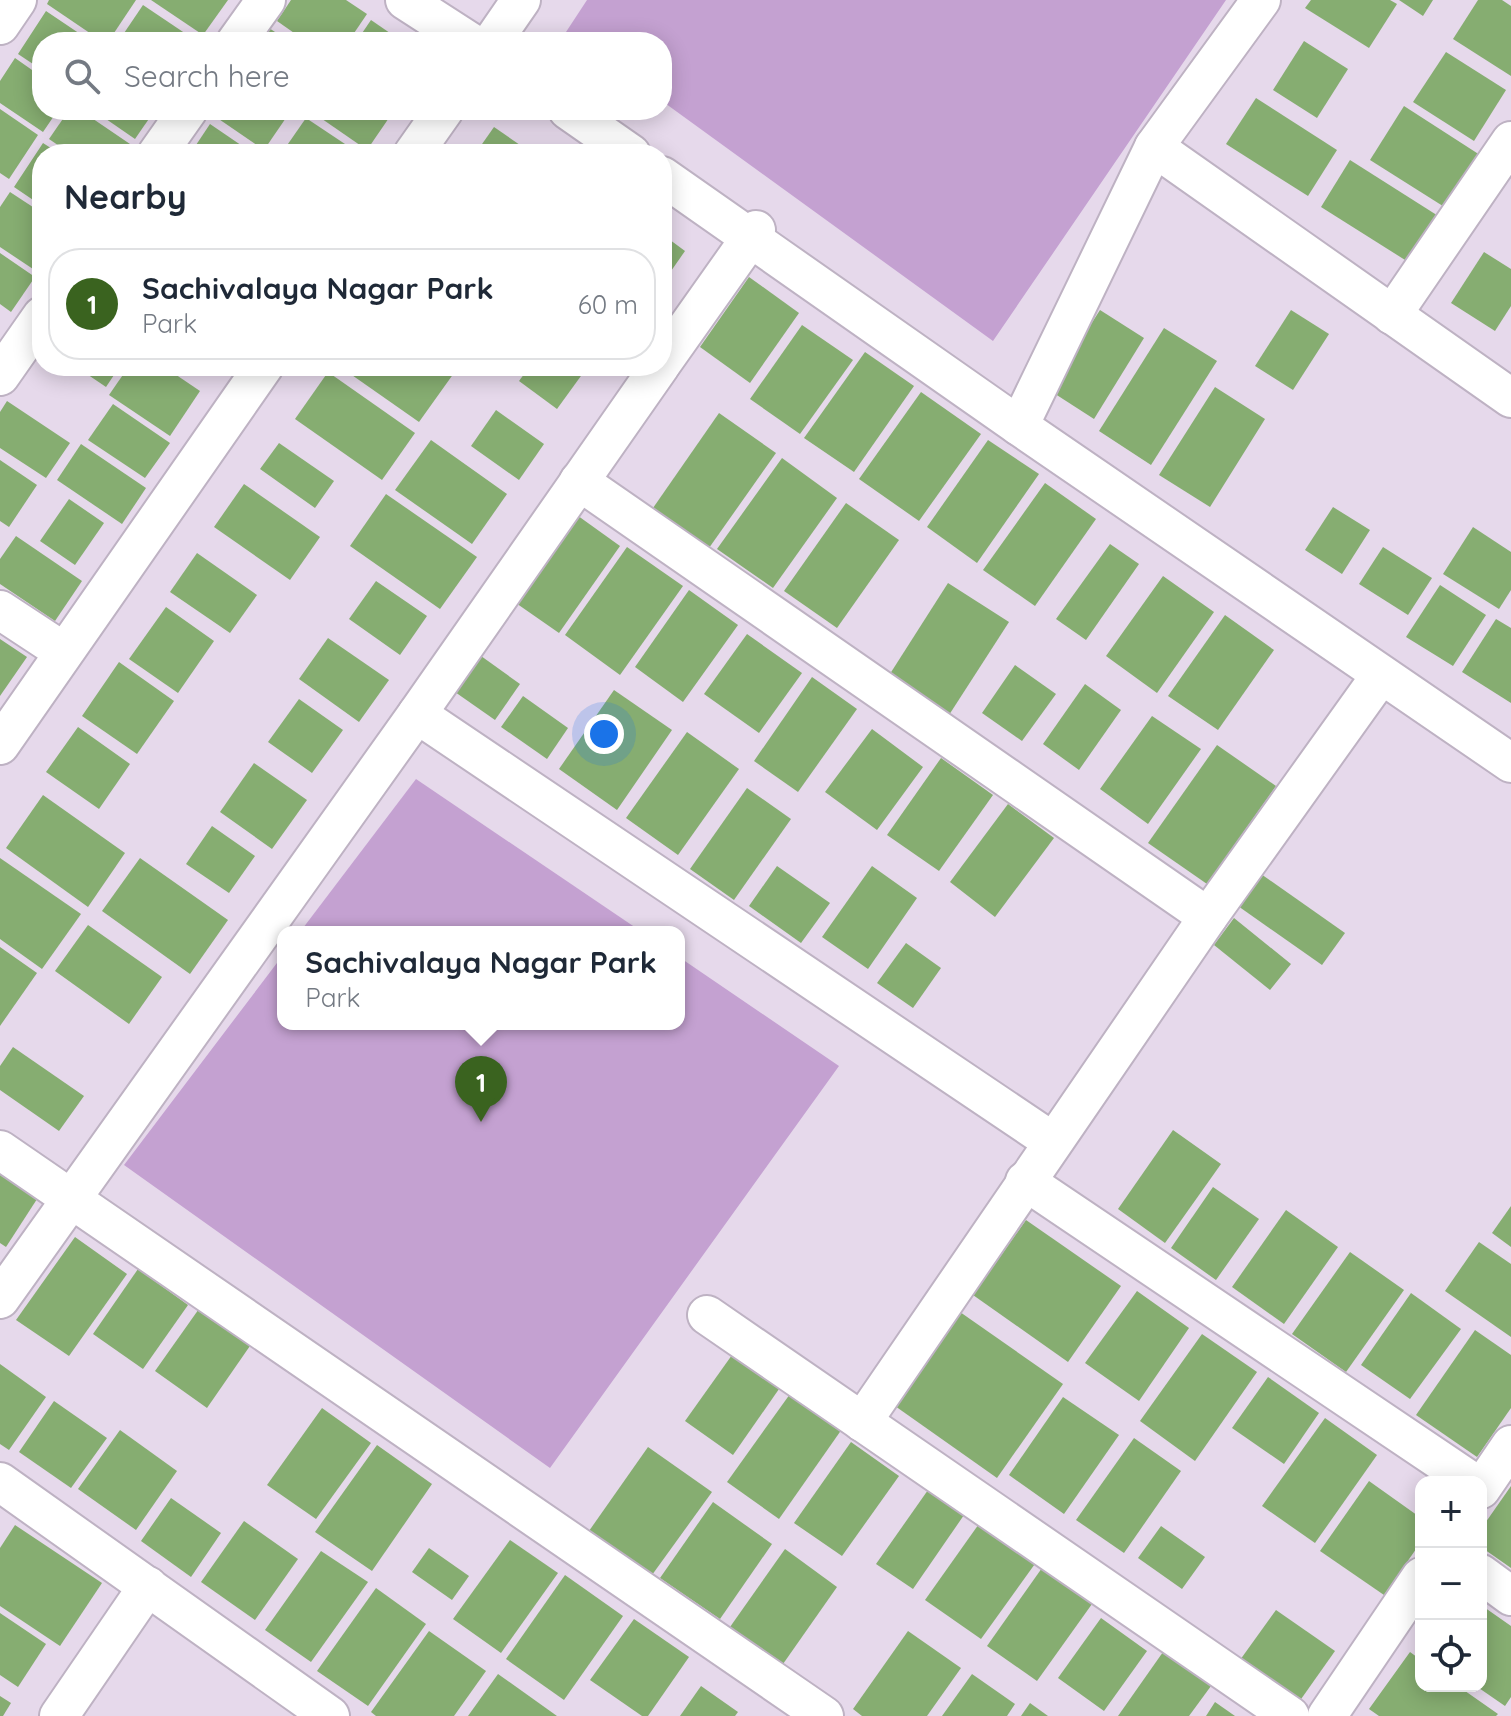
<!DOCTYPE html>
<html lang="en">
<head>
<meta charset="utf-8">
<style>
  :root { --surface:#fff; --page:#f2f2f3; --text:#1f2937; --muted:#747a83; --line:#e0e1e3; --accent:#3a631f }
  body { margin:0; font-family:Quicksand,sans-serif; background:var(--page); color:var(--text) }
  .controls { position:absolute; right:24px; bottom:24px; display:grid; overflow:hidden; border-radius:16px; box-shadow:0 4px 20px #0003 }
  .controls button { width:72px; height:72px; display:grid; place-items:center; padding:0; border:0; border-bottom:2px solid var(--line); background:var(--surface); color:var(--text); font:40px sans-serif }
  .you { position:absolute; left:604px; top:734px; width:28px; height:28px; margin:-20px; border:6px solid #fff; border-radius:50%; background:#1a73e8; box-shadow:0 0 0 12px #1a73e833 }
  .badge { display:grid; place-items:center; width:52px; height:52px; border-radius:50%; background:var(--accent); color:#fff; font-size:26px; font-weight:700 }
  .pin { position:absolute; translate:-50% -66px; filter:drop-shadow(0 2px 4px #0008) }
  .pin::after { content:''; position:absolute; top:42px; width:28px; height:24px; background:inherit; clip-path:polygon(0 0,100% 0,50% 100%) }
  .popup { position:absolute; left:277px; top:926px; width:408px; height:104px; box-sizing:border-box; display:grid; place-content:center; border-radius:16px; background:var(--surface); filter:drop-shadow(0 2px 6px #0005); font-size:26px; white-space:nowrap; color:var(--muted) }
  .popup b { font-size:30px; color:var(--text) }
  .popup::after { content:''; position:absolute; left:50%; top:100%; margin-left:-16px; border:16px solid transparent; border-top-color:var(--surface) }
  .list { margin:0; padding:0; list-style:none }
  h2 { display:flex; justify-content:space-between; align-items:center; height:104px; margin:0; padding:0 32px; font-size:34px }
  h2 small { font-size:26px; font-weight:400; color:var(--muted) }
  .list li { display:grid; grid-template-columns:52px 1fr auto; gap:24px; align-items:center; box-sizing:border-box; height:112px; margin:0 16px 16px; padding:0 16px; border:2px solid var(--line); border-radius:32px }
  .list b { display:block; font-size:30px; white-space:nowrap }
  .list p { margin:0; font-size:26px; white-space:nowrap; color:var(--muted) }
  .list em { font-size:26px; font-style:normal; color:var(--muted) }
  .icon { flex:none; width:44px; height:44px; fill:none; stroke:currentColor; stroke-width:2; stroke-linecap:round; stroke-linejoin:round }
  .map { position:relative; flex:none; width:1511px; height:1716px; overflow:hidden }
  .search { position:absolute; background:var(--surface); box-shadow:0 4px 20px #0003; left:32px; top:32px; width:640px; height:88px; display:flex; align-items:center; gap:20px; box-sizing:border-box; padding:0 28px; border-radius:32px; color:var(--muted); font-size:30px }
  .panel { position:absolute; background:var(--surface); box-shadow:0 4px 20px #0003; left:32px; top:144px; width:640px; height:232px; border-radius:32px }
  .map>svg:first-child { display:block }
</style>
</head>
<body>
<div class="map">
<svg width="1511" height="1716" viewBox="0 0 1511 1716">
  <rect width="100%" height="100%" fill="#e6d9eb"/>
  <g fill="#c4a1d1">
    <path d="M587,0H1226L993,341L662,101V42H580L566,32Z"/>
    <path d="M416,779L642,932H300Z"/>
    <path d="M283,955V1024H679V957L839,1066L550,1468L124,1165Z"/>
  </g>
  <g fill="#86ad71">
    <path d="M49,0H136L108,42H103L47,4Z"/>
    <path d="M151,0H228L203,35Z"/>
    <path d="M291,0H346L367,14L348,42H307L277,21Z"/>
    <path d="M1311,0H1390L1397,4L1369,48L1305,8Z"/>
    <path d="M1399,0H1433L1423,16Z"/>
    <path d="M1478,0H1502L1511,6V76L1453,39Z"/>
    <path d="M143,5L198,42H118Z"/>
    <path d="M46,11L92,42H42V70L18,54Z"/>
    <path d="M371,20L403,42H356Z"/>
    <path d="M266,26L290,42H255Z"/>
    <path d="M1304,41L1348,69L1317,118L1273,90Z"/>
    <path d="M1446,52L1506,90L1474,141L1413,102Z"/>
    <path d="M15,58L42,77V110H58L43,132L0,103V81Z"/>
    <path d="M1256,98L1337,150L1308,196L1226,144Z"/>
    <path d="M1404,106L1480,155L1446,208L1370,160Z"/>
    <path d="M0,109L38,135L9,179L0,173Z"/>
    <path d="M69,110H80L130,144L123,154H71L49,139Z"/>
    <path d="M93,110H155L135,139Z"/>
    <path d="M212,110H287L290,112L264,150L210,113Z"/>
    <path d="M313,110H391L393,112L367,150L312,112Z"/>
    <path d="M306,118L360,154H281Z"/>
    <path d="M210,124L254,154H190Z"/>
    <path d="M494,127L533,154H475Z"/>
    <path d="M43,143L60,154H42V206L14,187Z"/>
    <path d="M1350,160L1443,219L1413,265L1321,207Z"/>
    <path d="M10,192L42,213V269L39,273L0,247V207Z"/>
    <path d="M662,234L685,251L662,284Z"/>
    <path d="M1484,252L1511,269V306L1495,331L1451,303Z"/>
    <path d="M0,253L35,277L11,312L0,304Z"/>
    <path d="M749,277L799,313L750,383L700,347Z"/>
    <path d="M1100,310L1144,338L1094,419L1049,390Z"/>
    <path d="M1291,310L1329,334L1293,390L1255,366Z"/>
    <path d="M802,325L853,360L800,434L750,399Z"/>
    <path d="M1164,328L1217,361L1151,465L1099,431Z"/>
    <path d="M865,352L914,386L854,472L804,438Z"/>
    <path d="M75,366H120L106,387Z"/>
    <path d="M129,366H163L200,391L170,436L109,395Z"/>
    <path d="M339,366H459L419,422Z"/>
    <path d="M530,366H582L586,369L557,409L519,381Z"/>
    <path d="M328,372L415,433L382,480L295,419Z"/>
    <path d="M1215,387L1265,419L1210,507L1159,475Z"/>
    <path d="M921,392L981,434L919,521L859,479Z"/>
    <path d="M7,401L70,443L46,478L0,448V412Z"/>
    <path d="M113,404L170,443L145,478L88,440Z"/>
    <path d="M496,410L544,444L519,480L471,446Z"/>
    <path d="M719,413L776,453L709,548L653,508Z"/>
    <path d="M431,440L507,494L472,544L395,490Z"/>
    <path d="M988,440L1039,474L977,563L927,527Z"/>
    <path d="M279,443L334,481L315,508L260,469Z"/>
    <path d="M81,444L146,488L122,524L57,480Z"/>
    <path d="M782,458L837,498L773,588L717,549Z"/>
    <path d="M0,460L37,485L9,527L0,521Z"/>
    <path d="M1045,483L1096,519L1035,606L983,570Z"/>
    <path d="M244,484L320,537L290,580L214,527Z"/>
    <path d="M386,494L477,557L440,609L350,546Z"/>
    <path d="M69,499L104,523L75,565L40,541Z"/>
    <path d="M846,503L899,540L837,628L784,591Z"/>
    <path d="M1333,507L1370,530L1342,574L1305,550Z"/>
    <path d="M574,513L620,546L559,633L513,601Z"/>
    <path d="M1473,527L1511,552V590L1499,609L1443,574Z"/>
    <path d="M16,536L82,581L55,621L0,584V559Z"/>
    <path d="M1110,544L1139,564L1086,640L1056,619Z"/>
    <path d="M627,547L683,586L620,675L565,635Z"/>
    <path d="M1383,547L1432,578L1408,615L1359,584Z"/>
    <path d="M197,553L257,595L230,633L170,592Z"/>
    <path d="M1163,576L1214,612L1157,693L1106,656Z"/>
    <path d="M376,581L427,616L400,655L349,619Z"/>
    <path d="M948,583L1009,622L949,715L888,677Z"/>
    <path d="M1440,585L1486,615L1453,666L1406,637Z"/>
    <path d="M689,590L738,625L683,702L635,667Z"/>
    <path d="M166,607L214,641L178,693L129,659Z"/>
    <path d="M1225,615L1274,650L1218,730L1168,696Z"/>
    <path d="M1496,619L1511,628V703L1462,672Z"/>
    <path d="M747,634L802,673L759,733L704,694Z"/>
    <path d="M328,638L389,680L359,722L299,679Z"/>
    <path d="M0,639L27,657L0,696Z"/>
    <path d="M481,656L520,684L495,720L455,692Z"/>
    <path d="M119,662L174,701L137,754L82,716Z"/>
    <path d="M1015,665L1056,694L1022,741L982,713Z"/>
    <path d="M812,677L857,709L798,792L754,761Z"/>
    <path d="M1085,684L1121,710L1079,770L1043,744Z"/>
    <path d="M614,690L672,730L617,810L559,769Z"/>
    <path d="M523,696L568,728L547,759L501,727Z"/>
    <path d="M299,699L343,730L312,773L268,742Z"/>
    <path d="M1152,716L1201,749L1148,824L1100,789Z"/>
    <path d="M78,727L130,764L99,809L46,772Z"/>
    <path d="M872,729L923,767L877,830L825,792Z"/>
    <path d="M687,732L739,769L678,855L626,818Z"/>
    <path d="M1217,745L1276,786L1207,884L1148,843Z"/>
    <path d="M941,758L993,795L939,871L887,835Z"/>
    <path d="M254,763L307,800L272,849L220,812Z"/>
    <path d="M747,788L791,819L734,900L690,869Z"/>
    <path d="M43,795L125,853L88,907L6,848Z"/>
    <path d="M1008,804L1054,838L995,917L950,882Z"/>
    <path d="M212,826L255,856L229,893L186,864Z"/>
    <path d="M0,858L81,914L42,969L0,939Z"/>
    <path d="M140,858L228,920L190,974L102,911Z"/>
    <path d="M777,866L830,903L801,943L749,906Z"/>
    <path d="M872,866L917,898L868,969L822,937Z"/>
    <path d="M1261,874L1345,933L1322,965L1238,906Z"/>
    <path d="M1234,918L1291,964L1270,990L1214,945Z"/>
    <path d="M88,925L162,977L129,1024L55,971Z"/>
    <path d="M906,943L941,968L913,1008L877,983Z"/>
    <path d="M0,947L37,973L0,1026Z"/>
    <path d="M13,1047L84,1096L59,1131L0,1090V1066Z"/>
    <path d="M1173,1130L1221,1164L1165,1243L1118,1209Z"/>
    <path d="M0,1171L39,1196L6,1247L0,1243Z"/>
    <path d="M1213,1187L1259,1219L1216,1280L1171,1248Z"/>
    <path d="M1511,1206V1247L1492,1233Z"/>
    <path d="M1286,1210L1338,1247L1284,1324L1232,1287Z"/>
    <path d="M1026,1220L1121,1286L1068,1362L973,1295Z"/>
    <path d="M75,1237L127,1274L69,1356L16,1320Z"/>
    <path d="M1479,1242L1511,1264V1337L1445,1291Z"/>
    <path d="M1350,1252L1404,1290L1346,1372L1292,1334Z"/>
    <path d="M138,1269L188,1305L143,1369L93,1334Z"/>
    <path d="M1137,1291L1189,1328L1139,1401L1085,1363Z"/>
    <path d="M1411,1293L1461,1329L1410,1399L1361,1365Z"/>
    <path d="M201,1306L252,1343L207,1408L155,1371Z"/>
    <path d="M960,1312L1063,1384L997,1478L895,1406Z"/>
    <path d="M1475,1330L1511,1355V1408L1477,1457L1416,1415Z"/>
    <path d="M1202,1334L1257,1372L1195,1461L1140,1421Z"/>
    <path d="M732,1355L779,1389L733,1455L685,1421Z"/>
    <path d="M0,1364L46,1397L9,1450L0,1444Z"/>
    <path d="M1268,1377L1319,1413L1284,1464L1232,1428Z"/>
    <path d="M790,1394L842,1429L779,1519L727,1482Z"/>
    <path d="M1063,1397L1119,1435L1064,1514L1009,1475Z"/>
    <path d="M54,1401L107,1438L71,1488L19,1452Z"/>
    <path d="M322,1408L371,1443L316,1519L267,1485Z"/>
    <path d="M1325,1418L1377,1455L1315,1543L1262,1506Z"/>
    <path d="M120,1430L177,1471L136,1530L78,1489Z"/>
    <path d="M1134,1438L1181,1471L1124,1553L1076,1520Z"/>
    <path d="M851,1442L899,1476L842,1556L794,1523Z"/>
    <path d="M377,1445L432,1484L372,1571L315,1532Z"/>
    <path d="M648,1447L712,1492L652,1575L589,1531Z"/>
    <path d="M1369,1481L1421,1518V1542L1384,1595L1320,1551Z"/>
    <path d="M1511,1486V1568L1481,1547V1529Z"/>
    <path d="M928,1490L964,1515L913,1589L876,1564Z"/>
    <path d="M171,1498L221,1533L191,1577L141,1541Z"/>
    <path d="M713,1502L772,1544L720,1619L660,1578Z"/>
    <path d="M244,1521L298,1559L255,1620L201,1582Z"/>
    <path d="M981,1521L1037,1561L981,1639L925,1600Z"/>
    <path d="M15,1525L102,1583L60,1646L0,1606V1548Z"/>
    <path d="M1161,1526L1205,1557L1182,1589L1138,1558Z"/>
    <path d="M510,1540L558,1573L501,1653L453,1619Z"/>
    <path d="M429,1548L469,1576L452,1600L412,1572Z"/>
    <path d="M785,1549L837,1587L783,1664L730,1627Z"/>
    <path d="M321,1551L368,1582L311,1662L265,1630Z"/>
    <path d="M1042,1568L1092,1604L1037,1681L987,1646Z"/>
    <path d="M565,1575L623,1616L564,1700L506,1659Z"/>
    <path d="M376,1588L426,1624L368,1706L317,1671Z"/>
    <path d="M1481,1605L1511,1626V1697L1505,1706L1476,1686H1481Z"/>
    <path d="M1276,1610L1335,1651L1299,1702L1240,1660Z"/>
    <path d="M0,1613L46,1644L18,1687L0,1675Z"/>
    <path d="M1101,1618L1147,1651L1104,1711L1058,1678Z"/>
    <path d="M634,1619L689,1657L648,1716H642L590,1680Z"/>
    <path d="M429,1631L486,1671L454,1716H376L371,1712Z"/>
    <path d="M908,1631L961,1668L927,1716H862L853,1709Z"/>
    <path d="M1163,1652L1211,1686L1189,1716H1118Z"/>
    <path d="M1410,1652L1421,1660V1686H1458L1498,1714L1496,1716H1379L1369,1709Z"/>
    <path d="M498,1674L557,1716H468Z"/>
    <path d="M972,1674L1015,1704L1007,1716H942Z"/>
    <path d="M701,1686L738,1712L735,1716H680Z"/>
    <path d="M0,1696L11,1703L3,1716H0Z"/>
    <path d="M1215,1702L1235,1716H1206Z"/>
    <path d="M1030,1703L1048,1716H1021Z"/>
  </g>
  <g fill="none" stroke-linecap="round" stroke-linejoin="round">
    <g stroke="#beb2c3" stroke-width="42">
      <g id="minor">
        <path d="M405,0L470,42"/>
        <path d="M0,25L17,0"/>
        <path d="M236,42L266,0"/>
        <path d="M492,42L521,0"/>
        <path d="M568,110L631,154"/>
        <path d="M1154,147L1261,0"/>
        <path d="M157,154L188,110"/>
        <path d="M413,154L444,110"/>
        <path d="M662,176L1019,426L1511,763"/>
        <path d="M1392,315L1511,141"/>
        <path d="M662,363L756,230"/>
        <path d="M0,376L42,316"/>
        <path d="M1019,426L1154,147L1511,398"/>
        <path d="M579,481L1208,917"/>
        <path d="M0,610L64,652"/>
        <path d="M417,714L1053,1142"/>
        <path d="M0,745L264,366"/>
        <path d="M0,1150L824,1716"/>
        <path d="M1025,1181L1472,1482"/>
        <path d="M0,1299L417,714L660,366"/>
        <path d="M707,1315L1290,1716"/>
        <path d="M862,1422L1208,917L1381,675"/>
        <path d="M0,1482L330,1716"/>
        <path d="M1481,1489L1511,1445"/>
        <path d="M1481,1574L1511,1596"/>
        <path d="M59,1716L148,1586"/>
        <path d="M1327,1716L1421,1577"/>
      </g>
    </g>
    <use href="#minor" stroke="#fff" stroke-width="38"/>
  </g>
</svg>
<div class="controls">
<button>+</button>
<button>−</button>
<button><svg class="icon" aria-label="locate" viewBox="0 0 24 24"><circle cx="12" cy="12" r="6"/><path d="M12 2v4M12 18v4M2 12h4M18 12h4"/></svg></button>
</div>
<div class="you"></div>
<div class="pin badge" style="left:481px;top:1122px">1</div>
<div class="popup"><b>Sachivalaya Nagar Park</b>Park</div>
<div class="search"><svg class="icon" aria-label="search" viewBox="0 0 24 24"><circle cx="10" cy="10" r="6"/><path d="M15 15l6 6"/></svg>Search here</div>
<section class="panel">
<h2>Nearby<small></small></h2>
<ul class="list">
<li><span class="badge">1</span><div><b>Sachivalaya Nagar Park</b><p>Park</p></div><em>60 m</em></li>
</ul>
</section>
</div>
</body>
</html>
